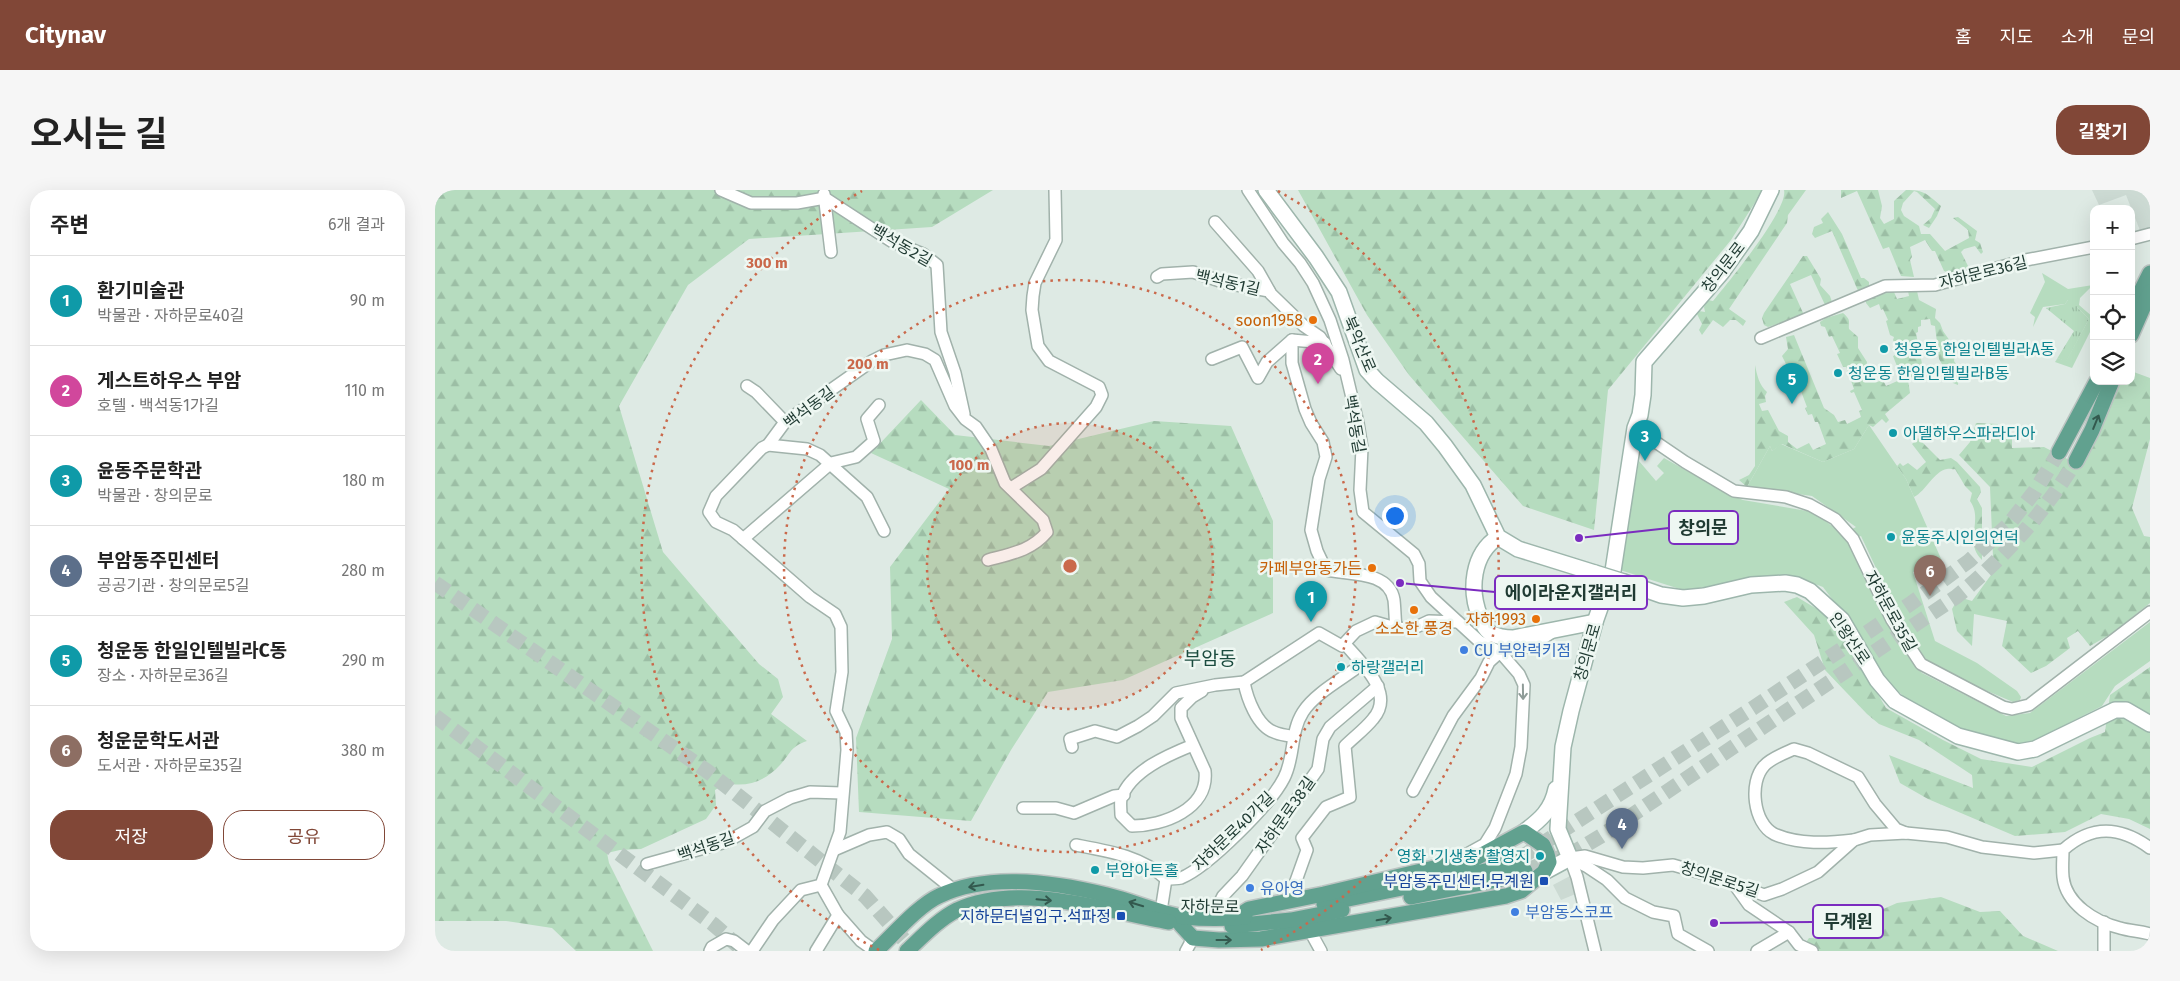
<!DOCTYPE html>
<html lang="ko">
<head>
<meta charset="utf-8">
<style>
  :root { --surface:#fff; --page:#f6f6f6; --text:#222; --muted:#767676; --line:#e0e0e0; --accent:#814737 }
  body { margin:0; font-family:"Fira Sans","Noto Sans KR",sans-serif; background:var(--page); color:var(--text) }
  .controls { position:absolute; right:15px; top:15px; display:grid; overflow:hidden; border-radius:10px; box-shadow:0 5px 20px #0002 }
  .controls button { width:45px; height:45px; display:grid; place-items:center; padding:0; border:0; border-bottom:1px solid var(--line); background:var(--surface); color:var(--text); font:25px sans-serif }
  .you { position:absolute; left:959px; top:325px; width:18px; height:18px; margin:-12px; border:4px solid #fff; border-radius:50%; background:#1a73e8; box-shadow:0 0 0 8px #1a73e833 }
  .badge { display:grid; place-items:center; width:32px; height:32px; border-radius:50%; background:var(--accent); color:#fff; font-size:16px; font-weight:700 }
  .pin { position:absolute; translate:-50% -41px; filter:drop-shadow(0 1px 2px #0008) }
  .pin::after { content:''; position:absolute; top:26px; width:18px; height:15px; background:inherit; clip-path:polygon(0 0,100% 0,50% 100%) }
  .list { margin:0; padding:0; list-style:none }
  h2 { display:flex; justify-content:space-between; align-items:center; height:65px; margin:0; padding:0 20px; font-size:21px }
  h2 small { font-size:16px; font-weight:400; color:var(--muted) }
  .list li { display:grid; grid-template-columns:32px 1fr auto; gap:15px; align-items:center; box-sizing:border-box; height:90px; padding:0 20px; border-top:1px solid var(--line) }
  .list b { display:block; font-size:19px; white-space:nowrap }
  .list p { margin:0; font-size:16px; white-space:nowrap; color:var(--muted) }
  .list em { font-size:16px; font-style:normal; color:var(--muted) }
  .actions { display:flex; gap:10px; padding:15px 20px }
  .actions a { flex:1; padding:11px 0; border:1px solid var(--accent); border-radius:20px; text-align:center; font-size:18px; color:var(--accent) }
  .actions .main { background:var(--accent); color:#fff }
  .icon { flex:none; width:28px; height:28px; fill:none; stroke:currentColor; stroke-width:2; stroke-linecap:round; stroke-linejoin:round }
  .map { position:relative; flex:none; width:1715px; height:761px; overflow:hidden; border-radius:20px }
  header { display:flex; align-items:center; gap:30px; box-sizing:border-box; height:70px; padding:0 25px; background:var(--accent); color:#fff }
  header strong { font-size:24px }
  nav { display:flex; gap:28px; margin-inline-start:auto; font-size:18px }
  .intro { display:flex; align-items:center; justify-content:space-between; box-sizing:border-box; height:120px; padding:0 30px }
  h1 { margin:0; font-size:35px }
  .button { padding:12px 22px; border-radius:20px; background:var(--accent); color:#fff; font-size:18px; font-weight:700 }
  main { display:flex; gap:30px; padding:0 30px }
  aside { flex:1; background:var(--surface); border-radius:20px; box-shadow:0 5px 20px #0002 }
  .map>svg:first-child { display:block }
</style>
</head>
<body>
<header>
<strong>Citynav</strong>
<nav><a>홈</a><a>지도</a><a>소개</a><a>문의</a></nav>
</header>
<div class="intro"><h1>오시는 길</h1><a class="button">길찾기</a></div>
<main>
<aside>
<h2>주변<small>6개 결과</small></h2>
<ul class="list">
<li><span class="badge" style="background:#0f9aa8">1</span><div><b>환기미술관</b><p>박물관 · 자하문로40길</p></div><em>90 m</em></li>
<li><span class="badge" style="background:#d1479c">2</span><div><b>게스트하우스 부암</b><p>호텔 · 백석동1가길</p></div><em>110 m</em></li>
<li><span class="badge" style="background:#0f9aa8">3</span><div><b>윤동주문학관</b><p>박물관 · 창의문로</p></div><em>180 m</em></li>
<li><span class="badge" style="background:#5c6f8a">4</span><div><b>부암동주민센터</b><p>공공기관 · 창의문로5길</p></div><em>280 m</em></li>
<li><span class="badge" style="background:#0f9aa8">5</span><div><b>청운동 한일인텔빌라C동</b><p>장소 · 자하문로36길</p></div><em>290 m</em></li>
<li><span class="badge" style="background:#8d6e63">6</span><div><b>청운문학도서관</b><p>도서관 · 자하문로35길</p></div><em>380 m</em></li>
</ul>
<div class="actions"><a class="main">저장</a><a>공유</a></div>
</aside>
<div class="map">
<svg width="1715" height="761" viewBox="0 0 1715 761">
  <defs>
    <pattern id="grass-tufts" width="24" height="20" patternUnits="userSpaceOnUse" patternTransform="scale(1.25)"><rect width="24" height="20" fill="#b6dcbf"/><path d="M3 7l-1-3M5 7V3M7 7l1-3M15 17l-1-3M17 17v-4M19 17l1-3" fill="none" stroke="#9cbea5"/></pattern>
    <pattern id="forest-firs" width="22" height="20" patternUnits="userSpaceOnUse" patternTransform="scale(1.25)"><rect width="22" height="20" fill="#b6dcbf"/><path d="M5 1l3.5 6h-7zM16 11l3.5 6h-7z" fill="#9cbea5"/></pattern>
  </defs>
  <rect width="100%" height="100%" fill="#deeae4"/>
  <g fill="#ccdad3">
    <path d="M1657,0H1715V39L1706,43L1691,5L1664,15Z"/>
    <path d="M1135,686L1143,703L1126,710L1118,695Z"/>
  </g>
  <path fill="url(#grass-tufts)" d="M1633,110H1642V117L1654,129L1631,172L1623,168L1620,172L1639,141L1611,118L1630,114Z"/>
  <g fill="url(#forest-firs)">
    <path d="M0,0H558L497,37L314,49L253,95L184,216L228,362L324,474L343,489L348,507L336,524L372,551C354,557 356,564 344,576C330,591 311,598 291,593L280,600L281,615L271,629L206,659L185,660L172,663L174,673L218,761H141L117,738L71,731H0Z"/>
    <path d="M863,0H1328L1296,50L1173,200L1159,340L1088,316L974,185L932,125Z"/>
    <path d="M1349,0H1371L1353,25L1352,33L1294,119L1311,131L1308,136L1301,130H1295L1288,137L1278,130L1267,145L1264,140L1267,134L1262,124L1264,121L1270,122L1269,117L1273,110L1278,111C1292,94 1354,19 1349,0Z"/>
    <path d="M1406,0H1443L1447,16L1445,28L1449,34L1459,29V11L1471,0C1490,0 1492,4 1506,16L1502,26L1494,38L1488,35L1496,28L1500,19L1482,2L1479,1L1468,13L1466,20L1469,26L1484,36L1486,44H1495L1510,61L1534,48L1533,40L1518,28L1523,27L1542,41L1540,50L1545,53L1548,62L1546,64L1540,56L1529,59L1526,62L1535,80L1527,84L1525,81L1520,86L1509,81L1500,61H1497L1490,50L1475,57L1477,67L1475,70L1479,87L1466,86L1454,57L1448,59L1422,1L1406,8Z"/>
    <path d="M1393,22L1407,44L1426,88H1429L1434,92V98L1424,103L1397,41L1380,48L1377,44L1379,37L1388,33L1386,29Z"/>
    <path d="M1368,66H1372L1386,89L1385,95L1395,106L1397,112L1391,117L1376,85L1355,94L1369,125L1333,137L1329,135L1327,128L1329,123Z"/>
    <path d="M1473,101H1482L1484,110L1501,119L1500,128L1505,133L1508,141L1515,151L1513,156L1520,165L1519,171L1524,179L1523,195L1518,193L1504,169L1500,136L1496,135L1495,129L1486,130V136L1483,137V142L1481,143L1488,179L1486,187L1481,191L1476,187L1473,190L1475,203L1450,224L1454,230L1451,233L1447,229L1438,237L1434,235L1419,259L1388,272L1347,254L1337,261L1335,256L1312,297L1304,290L1314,285L1320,276V175C1322,185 1324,195 1332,202L1330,206L1331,212L1324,214L1327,221L1333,220L1344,241L1353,246V252L1362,259L1374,253L1378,260L1391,254L1383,232H1380L1377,224L1373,225L1370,218L1372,217L1364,196L1362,197L1360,192L1362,191L1355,175L1352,176L1347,166L1353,159L1351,147L1359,145L1389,218L1399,225L1403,232L1410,230L1412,234L1426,227L1424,221L1427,220L1419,202L1416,203L1415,201L1419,199L1411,177H1408L1402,164L1405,163L1397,146L1394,147L1390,137L1386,136L1385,132L1391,128L1408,123C1417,131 1413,131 1414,139L1423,147V158L1432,172L1431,177L1434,181H1437L1442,192L1448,190L1451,196L1467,189L1458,166L1464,163L1458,150L1459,147L1455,145L1451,131L1453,130L1448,119L1446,120L1444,114L1435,118L1431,113V108L1456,102H1459L1462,109L1474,106Z"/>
    <path d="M1696,181L1715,188V249L1697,318L1709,346L1715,347V413L1676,444L1655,456L1643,441L1632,448L1635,458L1611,476L1596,483L1567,456L1572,431L1539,424L1537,456L1522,441L1517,419L1524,407L1537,411L1556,385L1558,367L1555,297L1524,265L1535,252L1541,233L1563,234L1564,246L1577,247V258L1609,257L1646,276L1684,191H1696Z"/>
    <path d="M486,210L520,245L614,256L719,231L796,236L838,331V423L688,490L613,502L576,560L536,631L424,622L421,548L457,449L455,377L514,299L436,263Z"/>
    <path d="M1483,248L1505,270L1516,268L1522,272L1545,297L1546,302L1542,309L1547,318V370C1528,352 1549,330 1535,311L1537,303L1530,296L1520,279C1518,280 1515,278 1512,279C1499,281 1491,301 1479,307L1471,289L1462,276L1465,273L1468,276L1473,273L1482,280L1491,272L1477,254Z"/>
    <path d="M1362,407L1387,422L1416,458L1451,518L1508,550L1546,569L1597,577L1655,548L1670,542L1675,505L1715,477V639L1694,629L1666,624L1630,642L1580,646L1493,609L1465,593L1454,565L1538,598L1537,585L1484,550L1444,534L1432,524L1390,480L1379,445L1349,412Z"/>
    <path d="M1506,707L1545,722L1565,721L1588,746L1623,761H1365L1374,748L1400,749L1397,745L1421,731L1462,713Z"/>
  </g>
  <g fill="#b6dcbf">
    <path d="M1607,83L1633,99L1658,95L1645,108L1644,115L1659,128V134L1637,178L1620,172L1623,168L1631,171L1654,129L1642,117V110H1633L1630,114L1608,117L1598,137L1600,127L1595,123L1610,92Z"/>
    <path d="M1434,235L1471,289L1507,371L1478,382L1500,451L1542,473L1582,501L1586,507L1585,510L1578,512L1536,494L1491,470L1468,436L1426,346L1412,350L1450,430L1469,462L1487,483L1571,526L1595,523L1715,432V471L1680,496L1667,516L1590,555L1525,540L1481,517L1449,489L1420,440L1388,397L1364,388L1334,387L1305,389L1278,396L1248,400L1185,380L1204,271L1221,291L1229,283L1222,276L1229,268L1284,299L1308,310L1378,322L1408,344L1421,337L1377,306L1312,297L1335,256L1337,261L1346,254L1388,272L1419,259Z"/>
  </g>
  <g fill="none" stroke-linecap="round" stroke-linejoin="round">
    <g stroke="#b8c7c0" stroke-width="15" stroke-dasharray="15 8" stroke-linecap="butt">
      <path d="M1085,668L1318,518L1475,414L1534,371L1574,334L1600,301L1624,262"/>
      <path d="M1090,681L1141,661L1166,646L1521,407C1570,367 1607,325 1641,271"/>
    </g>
    <g stroke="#b8c7c0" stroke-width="15" stroke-dasharray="15 8" stroke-linecap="butt">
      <path d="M0,393L272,581L430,706L479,761"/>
      <path d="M0,526L278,734L303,756"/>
    </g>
    <g stroke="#a1b2ab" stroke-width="14">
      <g id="street">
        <path d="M286,0L316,13H362L390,8L456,51L488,64L502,75L506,142L520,183L529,224"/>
        <path d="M813,0L848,53L865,73L878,93L895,130L908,170L923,233L927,258L925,300L928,322L979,364L984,374L985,391L996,407L1044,451L1065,462L1096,456L1116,443"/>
        <path d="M389,4L396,62"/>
        <path d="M780,32L823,81L836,104L869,136L885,147L906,179"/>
        <path d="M1696,49L1715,44"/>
        <path d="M722,87L727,84L758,82L791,93L834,101"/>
        <path d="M1326,148L1450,96L1500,95L1591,70L1659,57"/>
        <path d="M857,150V173L870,219L876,233L888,252L891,267L884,289L876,340L882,361L891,380C912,385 954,380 959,410C960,419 960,429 961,438"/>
        <path d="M777,169L807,157L823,188L832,172L857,150L890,153"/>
        <path d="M312,196L321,202L350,232"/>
        <path d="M1200,238L1250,272L1299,301L1351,307L1375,315L1400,329L1418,349L1457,430L1486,474L1568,517L1577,519L1594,515L1715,422"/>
        <path d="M333,255L372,259L385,265L432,307L449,341"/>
        <path d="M576,298L606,279L661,217L667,205L664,197L614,171L603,156L597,120L598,106L600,93L621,50L620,0"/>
        <path d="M308,349L396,273L421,267L439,251L432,229L444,215"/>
        <path d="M809,492C812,508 822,536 839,542C845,545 852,545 859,547"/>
        <path d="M758,555C733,565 695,581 686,609C685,613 686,620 686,625L697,636C728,636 774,619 770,581L746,528V518L757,507L767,501"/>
        <path d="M637,557L635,549L660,541L682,547L703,536L718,526L741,503L780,495L809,492L884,443L907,456L921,441L940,432L961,438L977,439L994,431L1023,432"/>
        <path d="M978,601L1018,526L1046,488L1054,472L1065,462L1084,484L1089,495L1086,557L1081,584L1060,638L1050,654L1032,664"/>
        <path d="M588,618H621L639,623L679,606L689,605"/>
        <path d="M1419,650C1393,653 1364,655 1339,644C1318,633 1314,592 1329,576C1336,568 1350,563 1359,559L1373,563L1423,587L1440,614L1461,639L1471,643"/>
        <path d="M641,655C673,661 706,666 731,689L726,721"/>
        <path d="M1715,658C1685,636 1657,634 1628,660C1628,668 1627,678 1628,687C1631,714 1660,732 1685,738C1695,741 1705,741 1715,744"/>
        <path d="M399,660L434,645L452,642L464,649L474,664L519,700"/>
        <path d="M1135,668L1150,666L1188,677L1208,678L1238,675L1284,688L1329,705L1347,699L1383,682L1419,650L1435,645L1471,643L1512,647L1547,657L1599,663L1628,660"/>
        <path d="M1135,668L1151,676L1172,690L1190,708L1218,722L1239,726L1243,744L1273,761"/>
        <path d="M1135,668L1142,687L1160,761"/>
        <path d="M212,674L291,652L318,637L330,621L355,608L375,602L407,603"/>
        <path d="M731,689C736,689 741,689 746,688C773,677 836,614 849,588C860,567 855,542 868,522C880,503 909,488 927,474"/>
        <path d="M1299,694L1314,715L1354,742L1364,755L1377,761"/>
        <path d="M850,712L857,702L872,660L867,648L891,617L915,607L910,556C919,547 930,539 938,529C961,503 926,473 910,454"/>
        <path d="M403,725L426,751L440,761"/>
        <path d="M777,728L788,706L807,686L883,579L888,549L895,537L943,496"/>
        <path d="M875,741L886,761"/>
        <path d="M275,761L277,757L291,749L299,751L312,761"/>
        <path d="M317,761L338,730L366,700L386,695L405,642L412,560L411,542L401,521L407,482L406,437L400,424L375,407L298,340L281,332L274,322L281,306L327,258L333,255L350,232L437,171L449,165L472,160L490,164L500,170L520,216L530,229L541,237L556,259L570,293L608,330L612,342C596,361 575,364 553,370"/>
        <path d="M381,761L403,725L386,695"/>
        <path d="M751,761L758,748"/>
        <path d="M1322,761L1354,742"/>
        <path d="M1669,761V732"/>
      </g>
    </g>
    <g stroke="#9db6ac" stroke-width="18">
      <g id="secondary">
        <path d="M831,0L881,67L904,102L932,180L942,191L991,233L1010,256L1038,295L1063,347L1083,359L1160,383"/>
        <path d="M1063,347C1037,364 1034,400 1045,427C1047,433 1050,439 1055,443C1063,447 1069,448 1078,448L1160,432"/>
        <path d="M1189,392L1226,405L1248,408L1269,406L1316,395L1350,393L1362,395L1375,401L1407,430L1442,490L1460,511L1523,546L1583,562L1600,559L1680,520H1691L1715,534"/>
        <path d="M1089,642C1105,630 1117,620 1121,599"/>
        <path d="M1109,682L1135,668L1123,639L1128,557L1136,521L1160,432L1178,381L1200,238L1205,225L1208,205L1209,172L1287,82L1316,41L1336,0"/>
      </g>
    </g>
    <g stroke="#bcc4c2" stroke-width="18">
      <g id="primary">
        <path d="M1701,111L1715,83"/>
        <path d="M1696,145L1715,102"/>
        <path d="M1624,262L1662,191"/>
        <path d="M1641,271L1657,240L1677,191"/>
        <path d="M976,707L1062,690L1090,681"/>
        <path d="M889,714L1055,680L1085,668"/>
        <path d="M746,735L758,748L784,750L826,749L1071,706L1086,701L1109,682L1114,672L1112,664L1108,655L1089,642L1041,668L889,704L814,719L800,728"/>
        <path d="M797,736L856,730L907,720"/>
        <path d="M441,761C458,745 484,715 504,706C554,682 620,692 672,705C698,711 723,723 749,727C769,729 790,729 810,727"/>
        <path d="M472,761C487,747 504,729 522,720C585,691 670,721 734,732"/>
      </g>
    </g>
    <use href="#street" stroke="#fff" stroke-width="11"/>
    <use href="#secondary" stroke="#fff" stroke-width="15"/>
    <use href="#primary" stroke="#61a18f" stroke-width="15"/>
    <g stroke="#9db6ac" stroke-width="18" stroke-linecap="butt">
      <path id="secondary-bridge" d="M1160,383L1189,392"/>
    </g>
    <use href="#secondary-bridge" stroke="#fff" stroke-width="15"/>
  </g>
  <defs><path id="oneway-shaft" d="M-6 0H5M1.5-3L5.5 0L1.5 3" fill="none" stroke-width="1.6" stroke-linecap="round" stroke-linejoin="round" transform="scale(1.25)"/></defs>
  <g stroke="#33594e">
    <use href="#oneway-shaft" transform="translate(1661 232) rotate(-68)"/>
    <use href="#oneway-shaft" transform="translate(541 696) rotate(171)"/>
    <use href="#oneway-shaft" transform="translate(609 710) rotate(5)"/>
    <use href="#oneway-shaft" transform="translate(701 714) rotate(-163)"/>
    <use href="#oneway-shaft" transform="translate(949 729) rotate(-10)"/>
    <use href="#oneway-shaft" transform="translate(789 750)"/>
  </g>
  <use stroke="#8f9c98" href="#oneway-shaft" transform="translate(1088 502) rotate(89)"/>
  <circle cx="635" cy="376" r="143" fill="#ca694b" fill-opacity=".12"/>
  <g fill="none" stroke="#ca694b" stroke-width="2.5" stroke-dasharray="2.5 5">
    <circle cx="635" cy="376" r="143"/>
    <circle cx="635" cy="376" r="286"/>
    <path d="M444 760A429 429 0 0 1 427 1M843 1A429 429 0 0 1 826 760"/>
  </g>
  <g fill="#e8710a" stroke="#eef7f2" stroke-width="2">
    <circle cx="878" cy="130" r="5"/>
    <circle cx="937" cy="378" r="5"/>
    <circle cx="979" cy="420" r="5"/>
    <circle cx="1101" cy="429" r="5"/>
  </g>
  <g fill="#0f9aa8" stroke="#eef7f2" stroke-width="2">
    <circle cx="1449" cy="159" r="5"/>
    <circle cx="1403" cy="183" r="5"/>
    <circle cx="1458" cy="243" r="5"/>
    <circle cx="1456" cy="347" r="5"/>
    <circle cx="906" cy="477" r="5"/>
    <circle cx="1105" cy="666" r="5"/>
    <circle cx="660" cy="680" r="5"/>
  </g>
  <g fill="#3f7fe0" stroke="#eef7f2" stroke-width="2">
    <circle cx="1029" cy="460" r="5"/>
    <circle cx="815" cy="698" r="5"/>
    <circle cx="1080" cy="722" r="5"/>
  </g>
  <g fill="#1a4fb4" stroke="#eef7f2" stroke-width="2">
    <rect x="1104" y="686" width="10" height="10" rx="2.5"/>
    <rect x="681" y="721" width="10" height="10" rx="2.5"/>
  </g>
  <g text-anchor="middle" stroke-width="5" stroke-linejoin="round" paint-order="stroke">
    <g font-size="16" fill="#1f3a32" stroke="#eef7f2">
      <text transform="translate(467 55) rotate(30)" y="6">백석동2길</text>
      <text transform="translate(1288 77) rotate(-52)" y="6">창의문로</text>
      <text transform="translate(1548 82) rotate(-14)" y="6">자하문로36길</text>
      <text transform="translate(793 92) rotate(13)" y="6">백석동1길</text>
      <text transform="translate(925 154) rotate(67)" y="6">북악산로</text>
      <text transform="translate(374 217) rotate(-37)" y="6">백석동길</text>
      <text transform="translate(920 234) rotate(80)" y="6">백석동길</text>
      <text transform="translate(1456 421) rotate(61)" y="6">자하문로35길</text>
      <text transform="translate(1415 448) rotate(56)" y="6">인왕산로</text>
      <text transform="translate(1152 462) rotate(-74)" y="6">창의문로</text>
      <text transform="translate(850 625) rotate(-55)" y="6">자하문로38길</text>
      <text transform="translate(798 641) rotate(-44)" y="6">자하문로40가길</text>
      <text transform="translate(271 656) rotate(-19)" y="6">백석동길</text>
      <text transform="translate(1285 689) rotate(18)" y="6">창의문로5길</text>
      <text transform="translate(775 716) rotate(1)" y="6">자하문로</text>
    </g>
    <g font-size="16" fill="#c56008" stroke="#eef7f2" text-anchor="end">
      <text x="868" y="136">soon1958</text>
      <text x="927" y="384">카페부암동가든</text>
      <text x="1091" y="435">자하1993</text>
      <text x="979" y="444" text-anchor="middle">소소한 풍경</text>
    </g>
    <g font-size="16" fill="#0d838f" stroke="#eef7f2" text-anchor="start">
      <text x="1459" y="165">청운동 한일인텔빌라A동</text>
      <text x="1413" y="189">청운동 한일인텔빌라B동</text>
      <text x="1468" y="249">아델하우스파라디아</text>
      <text x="1466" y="353">윤동주시인의언덕</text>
      <text x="916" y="483">하랑갤러리</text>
      <text x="1095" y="672" text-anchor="end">영화 '기생충' 촬영지</text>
      <text x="670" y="686">부암아트홀</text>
    </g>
    <g font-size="16" fill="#366cbe" stroke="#eef7f2" text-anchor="start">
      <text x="1039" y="466">CU 부암럭키점</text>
      <text x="825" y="704">유아영</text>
      <text x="1090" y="728">부암동스코프</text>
    </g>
    <g font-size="16" fill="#164399" stroke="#eef7f2" text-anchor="end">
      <text x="1099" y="697">부암동주민센터.무계원</text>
      <text x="676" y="732">지하문터널입구.석파정</text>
    </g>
    <g font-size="19" fill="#1b4c3f" stroke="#eef7f2">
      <text x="775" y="475">부암동</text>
    </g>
  </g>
  <circle cx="635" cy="376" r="8" fill="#ca694b" stroke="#eef7f2" stroke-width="2.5"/>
  <g font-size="15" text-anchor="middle" font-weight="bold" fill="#ca694b" stroke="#eef7f2" stroke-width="5" stroke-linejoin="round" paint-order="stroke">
    <text x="332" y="78">300 m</text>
    <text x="433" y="179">200 m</text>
    <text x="534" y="280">100 m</text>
  </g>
  <path fill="none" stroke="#7b2cbf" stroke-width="2" d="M1144 348L1234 338M965 393L1060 402M1279 733L1378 732"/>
  <g fill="#7b2cbf" stroke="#eef7f2" stroke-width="2">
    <circle cx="1144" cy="348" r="5"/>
    <circle cx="965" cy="393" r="5"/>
    <circle cx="1279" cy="733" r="5"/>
  </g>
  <g fill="#eef7f2" stroke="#7b2cbf" stroke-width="2">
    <rect x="1234" y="321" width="69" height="33" rx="5"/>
    <rect x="1060" y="386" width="152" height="33" rx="5"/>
    <rect x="1378" y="715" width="70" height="33" rx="5"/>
  </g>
  <g font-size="18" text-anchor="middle" font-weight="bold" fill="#1f3a32">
    <text x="1268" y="344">창의문</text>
    <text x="1136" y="409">에이라운지갤러리</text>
    <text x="1413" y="738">무계원</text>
  </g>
</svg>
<div class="controls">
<button>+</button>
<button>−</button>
<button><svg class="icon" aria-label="locate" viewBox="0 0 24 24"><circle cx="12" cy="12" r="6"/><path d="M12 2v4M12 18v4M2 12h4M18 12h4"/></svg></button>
<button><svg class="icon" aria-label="layers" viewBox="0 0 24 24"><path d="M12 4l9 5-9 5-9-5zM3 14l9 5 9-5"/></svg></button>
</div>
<div class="you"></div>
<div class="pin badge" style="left:876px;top:432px;background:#0f9aa8">1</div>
<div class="pin badge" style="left:883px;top:194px;background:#d1479c">2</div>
<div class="pin badge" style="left:1210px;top:271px;background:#0f9aa8">3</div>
<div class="pin badge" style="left:1187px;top:659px;background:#5c6f8a">4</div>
<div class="pin badge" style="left:1357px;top:214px;background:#0f9aa8">5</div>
<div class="pin badge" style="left:1495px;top:406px;background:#8d6e63">6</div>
</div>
</main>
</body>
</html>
